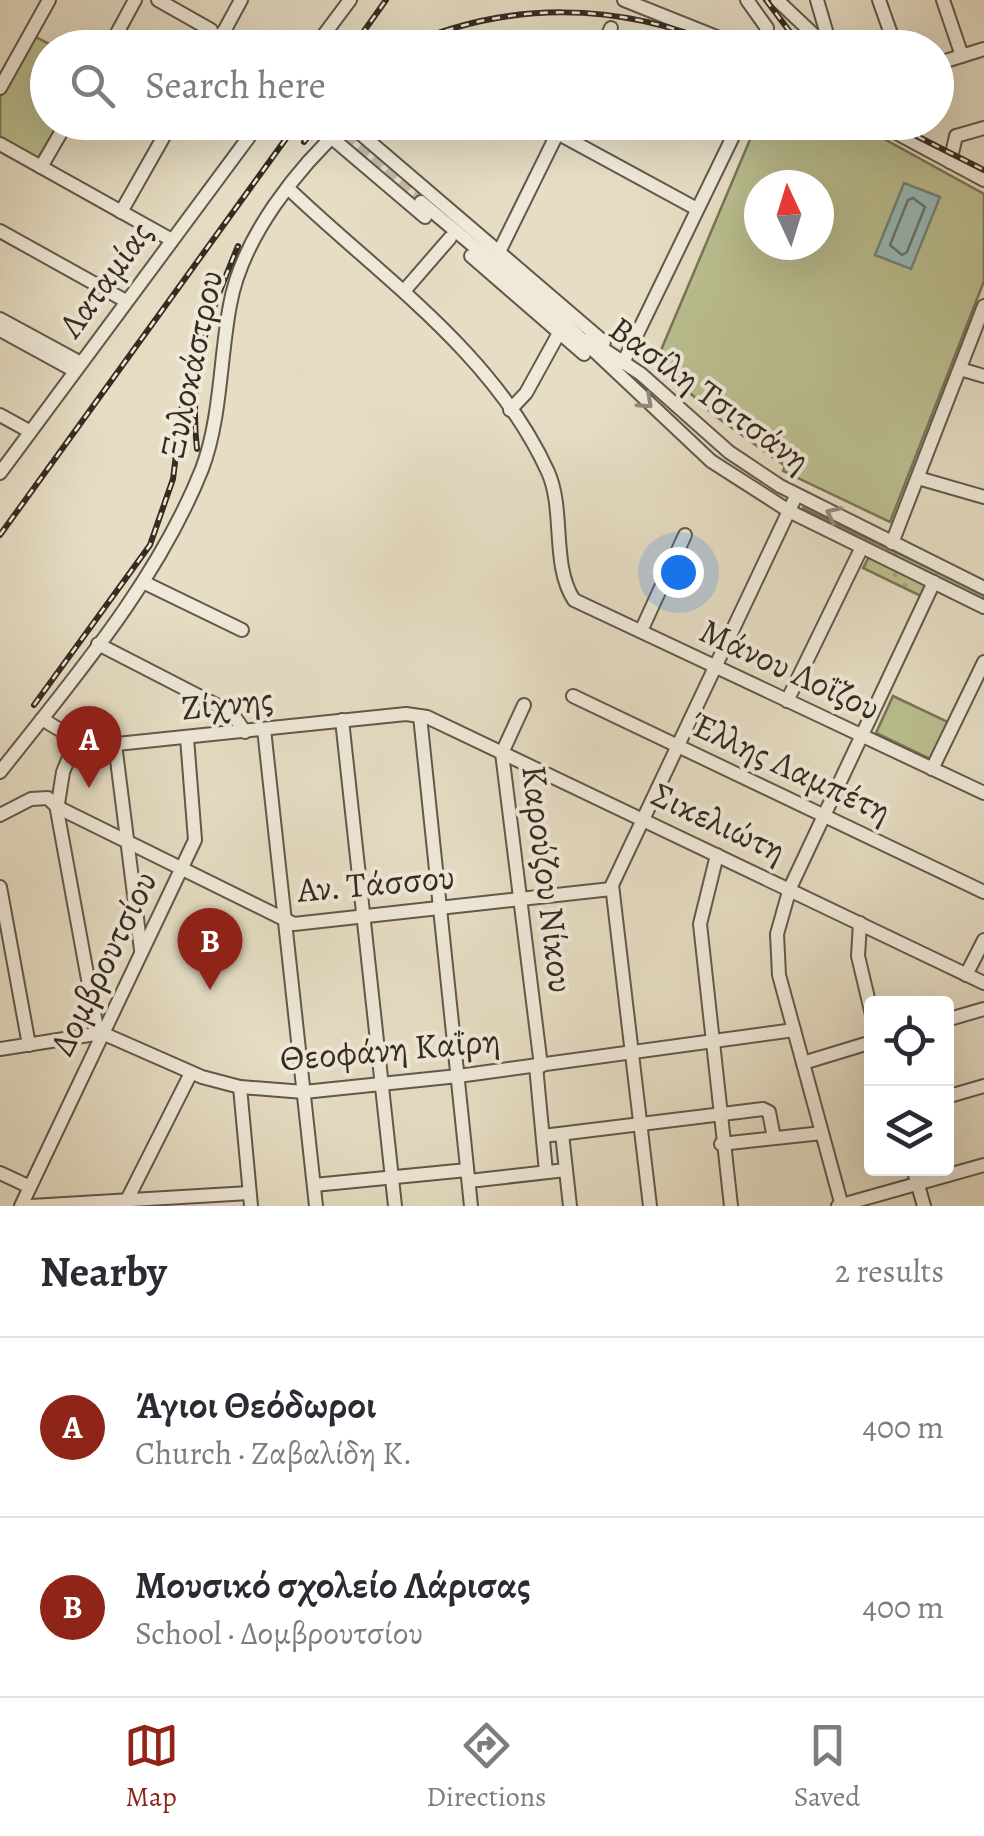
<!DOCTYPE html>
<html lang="en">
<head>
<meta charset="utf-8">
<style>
  :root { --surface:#fff; --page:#f2f2f3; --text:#2b2b33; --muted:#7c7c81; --line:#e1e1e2; --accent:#8f2418 }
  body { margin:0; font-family:Alegreya,serif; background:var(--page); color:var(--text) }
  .controls { position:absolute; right:30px; bottom:30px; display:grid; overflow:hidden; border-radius:10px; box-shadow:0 10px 40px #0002 }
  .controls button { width:90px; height:90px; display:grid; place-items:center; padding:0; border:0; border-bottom:2px solid var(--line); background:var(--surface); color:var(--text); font:50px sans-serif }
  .compass { position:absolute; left:744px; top:170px; width:90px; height:90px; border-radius:50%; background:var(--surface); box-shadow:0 10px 40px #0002; rotate:356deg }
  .you { position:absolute; left:678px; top:572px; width:35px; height:35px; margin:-25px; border:8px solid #fff; border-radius:50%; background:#1a73e8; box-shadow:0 0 0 15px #1a73e833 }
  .badge { display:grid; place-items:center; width:65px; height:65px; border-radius:50%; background:var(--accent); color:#fff; font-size:32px; font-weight:700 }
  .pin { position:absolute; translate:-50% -82px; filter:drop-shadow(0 2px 5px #0008) }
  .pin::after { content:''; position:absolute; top:52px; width:35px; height:30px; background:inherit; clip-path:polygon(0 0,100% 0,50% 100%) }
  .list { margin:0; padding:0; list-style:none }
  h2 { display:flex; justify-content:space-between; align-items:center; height:130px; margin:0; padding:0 40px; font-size:42px }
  h2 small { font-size:32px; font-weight:400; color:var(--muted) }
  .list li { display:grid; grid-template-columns:65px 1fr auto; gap:30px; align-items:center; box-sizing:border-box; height:180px; padding:0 40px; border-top:2px solid var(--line) }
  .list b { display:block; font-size:38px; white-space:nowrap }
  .list p { margin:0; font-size:32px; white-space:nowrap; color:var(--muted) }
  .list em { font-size:32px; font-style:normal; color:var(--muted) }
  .icon { flex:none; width:55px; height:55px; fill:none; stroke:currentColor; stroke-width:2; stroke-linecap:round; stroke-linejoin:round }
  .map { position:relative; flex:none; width:984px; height:1206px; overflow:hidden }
  .search { position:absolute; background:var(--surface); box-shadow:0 10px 40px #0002; left:30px; right:30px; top:30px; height:110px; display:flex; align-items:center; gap:25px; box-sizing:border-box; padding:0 35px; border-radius:55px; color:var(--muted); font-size:38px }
  .sheet { height:490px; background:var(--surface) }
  nav { display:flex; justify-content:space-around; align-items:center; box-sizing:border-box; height:140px; border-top:2px solid var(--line); background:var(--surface); font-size:28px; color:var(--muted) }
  nav a { display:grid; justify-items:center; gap:5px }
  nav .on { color:var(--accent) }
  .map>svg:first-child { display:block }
</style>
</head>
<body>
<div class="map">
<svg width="984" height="1206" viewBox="0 0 984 1206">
  <defs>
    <pattern id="grass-dots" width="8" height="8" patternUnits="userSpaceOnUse" patternTransform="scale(2.5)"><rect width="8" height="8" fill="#bbbf90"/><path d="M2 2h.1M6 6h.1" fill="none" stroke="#a1a47c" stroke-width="1.8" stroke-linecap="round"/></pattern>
  </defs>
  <rect width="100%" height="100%" fill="#e6ddc4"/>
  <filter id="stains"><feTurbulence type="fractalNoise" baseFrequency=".002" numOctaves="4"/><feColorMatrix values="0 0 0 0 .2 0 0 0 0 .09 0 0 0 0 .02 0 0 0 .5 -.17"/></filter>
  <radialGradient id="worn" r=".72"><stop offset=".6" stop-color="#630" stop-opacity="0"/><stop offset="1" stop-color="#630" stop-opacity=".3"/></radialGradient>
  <g fill="url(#grass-dots)" stroke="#787558" stroke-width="2.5">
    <path d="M803,508L984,594V600L802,510Z"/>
    <path d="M869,557L930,587L925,598L863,568Z"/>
  </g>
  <g fill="#bbbf90" stroke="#787558" stroke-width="2.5" fill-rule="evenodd">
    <path d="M34,36L55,47L48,48V122L59,123L37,160L0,139V96Z"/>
    <path d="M757,123H855L984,194V281L890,522L783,471L785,466L714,415L656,362ZM759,185H819V245H759Z"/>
    <path d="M893,696L948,722L930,759L876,733Z"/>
  </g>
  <path fill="#97bbb9" stroke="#70817c" stroke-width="2.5" d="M904,183L940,197L911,269L875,255Z"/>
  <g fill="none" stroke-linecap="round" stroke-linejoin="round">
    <path stroke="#66736d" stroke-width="2.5" d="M913,198L925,207L907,252L902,255L890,245L908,200Z"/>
    <path stroke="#c3b9a3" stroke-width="12" stroke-dasharray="12 6" stroke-linecap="butt" d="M333,122L421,202"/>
    <g stroke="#62584a" stroke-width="16">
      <g id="minor">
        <path d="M158,0L211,30"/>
        <path d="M624,0L744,48"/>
        <path d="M747,0L767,28L761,48"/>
        <path d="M777,0L828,48"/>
        <path d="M817,0L831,48"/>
        <path d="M879,0L896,48"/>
        <path d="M943,0L962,56"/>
        <path d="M222,33L248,48"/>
        <path d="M109,48L135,0"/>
        <path d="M215,48L241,0"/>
        <path d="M314,48L350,0"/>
        <path d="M602,48L611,28"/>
        <path d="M936,64L984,49"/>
        <path d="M0,88L49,0"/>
        <path d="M537,122L697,209"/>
        <path d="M876,122L984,180"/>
        <path d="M348,123L604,342"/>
        <path d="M332,138L425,217"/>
        <path d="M0,144L170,239"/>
        <path d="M950,162L956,136L984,128"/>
        <path d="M41,167L67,122"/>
        <path d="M290,190C381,277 494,353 548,472C565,510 551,565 574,600L984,793"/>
        <path d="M421,202L555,314L711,461L789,511L984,607"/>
        <path d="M121,212L172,122"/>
        <path d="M0,231L124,300"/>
        <path d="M499,252L563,122"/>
        <path d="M471,256L584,354"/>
        <path d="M404,291L450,238"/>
        <path d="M0,319L81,363"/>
        <path d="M0,330L75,371"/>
        <path d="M588,339L641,374L729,452L780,486L984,588"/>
        <path d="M623,363L740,122"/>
        <path d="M960,369L984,376"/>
        <path d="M510,410L526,393L559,333"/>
        <path d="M0,415L29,431"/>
        <path d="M0,473L260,122"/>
        <path d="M918,478L984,497"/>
        <path d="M892,543L984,306"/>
        <path d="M143,582L242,630"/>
        <path d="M641,631L685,535"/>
        <path d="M98,644L232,713L245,732"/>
        <path d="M573,696L984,892"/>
        <path d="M787,701L862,547"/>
        <path d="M524,705L502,753L541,1066"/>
        <path d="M420,716L471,1206"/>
        <path d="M42,719L88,747L406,714L427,717L984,983"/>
        <path d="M342,720L395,1206"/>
        <path d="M264,729L316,1206"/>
        <path d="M75,743L63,772L57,810L98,1034"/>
        <path d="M115,744L141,950"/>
        <path d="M932,769L984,662"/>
        <path d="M0,772C74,678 157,582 202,469C221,419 220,357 230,305C242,237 298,167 348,122"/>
        <path d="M0,815L31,799L48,798L57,807L294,924L611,889"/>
        <path d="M717,855L700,924L731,1206"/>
        <path d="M0,887L29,1045"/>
        <path d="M860,923L858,956L872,1015"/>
        <path d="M966,975L984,940"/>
        <path d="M946,1020L984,1009"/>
        <path d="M0,1049L102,1033L202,1077L240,1087L304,1092L458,1076L794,1030"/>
        <path d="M803,1063L872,1042"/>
        <path d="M536,1066L546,1172"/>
        <path d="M240,1087L251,1206"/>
        <path d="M946,1097L984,1086"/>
        <path d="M562,1134L570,1206"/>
        <path d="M543,1136L763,1109L769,1112L774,1138"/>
        <path d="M721,1144L822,1133"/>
        <path d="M913,1168L924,1206"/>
        <path d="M0,1173L30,1187"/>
        <path d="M469,1181L566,1170"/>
        <path d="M314,1185L467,1170"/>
        <path d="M127,1200L191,1073"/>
        <path d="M21,1206L195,840L187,738"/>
        <path d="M31,1206L249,1193"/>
        <path d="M650,1206L612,885L796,496"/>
        <path d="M838,1206L984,1165"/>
        <path d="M842,1206L779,975L777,934L790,888L934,582"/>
      </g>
    </g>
    <use href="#minor" stroke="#efe9d9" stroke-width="12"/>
    <g stroke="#362b21" stroke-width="6">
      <g id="rail">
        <path d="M766,0L802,48"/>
        <path d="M352,48L386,0"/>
        <path d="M401,48C505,0 619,1 726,48"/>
        <path d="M889,122L984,170"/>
        <path d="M304,142L320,122"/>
        <path d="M197,449C188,369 208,319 238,246"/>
        <path d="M0,535L298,122"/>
        <path d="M34,705L150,545L173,479L183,398"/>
      </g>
    </g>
    <use href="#rail" stroke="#efe9d9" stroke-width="2.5" stroke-dasharray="8" stroke-linecap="butt"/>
  </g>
  <defs><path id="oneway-chevron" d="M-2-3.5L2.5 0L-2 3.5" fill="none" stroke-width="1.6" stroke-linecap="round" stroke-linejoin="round" transform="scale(2.5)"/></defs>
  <g stroke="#928a7d">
    <use href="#oneway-chevron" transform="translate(646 402) rotate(42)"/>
    <use href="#oneway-chevron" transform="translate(833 514) rotate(-154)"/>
  </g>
  <g text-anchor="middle" stroke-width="8" stroke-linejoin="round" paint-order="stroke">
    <g font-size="35" fill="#362b21" stroke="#efe9d9">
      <text transform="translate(105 279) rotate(-54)" y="12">Λαταμίας</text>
      <text transform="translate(191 364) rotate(-78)" y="12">Ξυλοκάστρου</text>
      <text transform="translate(710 394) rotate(36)" y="12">Βασίλη Τσιτσάνη</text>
      <text transform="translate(790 669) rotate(25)" y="12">Μάνου Λοΐζου</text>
      <text transform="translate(227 703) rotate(-6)" y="12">Ζίχνης</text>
      <text transform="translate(791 767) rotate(25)" y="12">Έλλης Λαμπέτη</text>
      <text transform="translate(719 822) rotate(25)" y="12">Σικελιώτη</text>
      <text transform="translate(548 879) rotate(83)" y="12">Καρούζου Νίκου</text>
      <text transform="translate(376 883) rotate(-5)" y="12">Αν. Τάσσου</text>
      <text transform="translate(103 963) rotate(-64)" y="12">Δομβρουτσίου</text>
      <text transform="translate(390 1049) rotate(-5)" y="12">Θεοφάνη Καΐρη</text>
    </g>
  </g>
  <rect width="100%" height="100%" filter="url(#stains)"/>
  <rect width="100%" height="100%" fill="url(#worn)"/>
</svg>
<div class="controls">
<button><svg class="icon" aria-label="locate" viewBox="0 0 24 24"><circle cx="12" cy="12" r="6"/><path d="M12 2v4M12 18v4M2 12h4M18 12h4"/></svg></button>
<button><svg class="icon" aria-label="layers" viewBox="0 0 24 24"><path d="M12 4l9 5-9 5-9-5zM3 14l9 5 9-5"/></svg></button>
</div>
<svg class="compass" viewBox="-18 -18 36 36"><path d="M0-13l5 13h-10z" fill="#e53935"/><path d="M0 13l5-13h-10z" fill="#7c7c81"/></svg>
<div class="you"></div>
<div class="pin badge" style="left:89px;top:788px">A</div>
<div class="pin badge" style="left:210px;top:990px">B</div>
<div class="search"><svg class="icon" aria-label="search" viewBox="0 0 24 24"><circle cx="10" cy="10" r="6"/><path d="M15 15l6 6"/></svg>Search here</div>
</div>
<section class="sheet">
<h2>Nearby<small>2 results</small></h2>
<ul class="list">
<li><span class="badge">A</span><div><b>Άγιοι Θεόδωροι</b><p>Church · Ζαβαλίδη Κ.</p></div><em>400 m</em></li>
<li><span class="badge">B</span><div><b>Μουσικό σχολείο Λάρισας</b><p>School · Δομβρουτσίου</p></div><em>400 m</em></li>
</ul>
</section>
<nav>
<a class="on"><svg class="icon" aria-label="map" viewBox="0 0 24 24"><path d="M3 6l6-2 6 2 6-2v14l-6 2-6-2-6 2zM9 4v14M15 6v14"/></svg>Map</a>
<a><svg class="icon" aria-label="directions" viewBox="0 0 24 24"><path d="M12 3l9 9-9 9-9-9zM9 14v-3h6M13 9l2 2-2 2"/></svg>Directions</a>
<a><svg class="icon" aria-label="saved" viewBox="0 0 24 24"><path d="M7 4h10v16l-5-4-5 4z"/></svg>Saved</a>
</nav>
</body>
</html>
